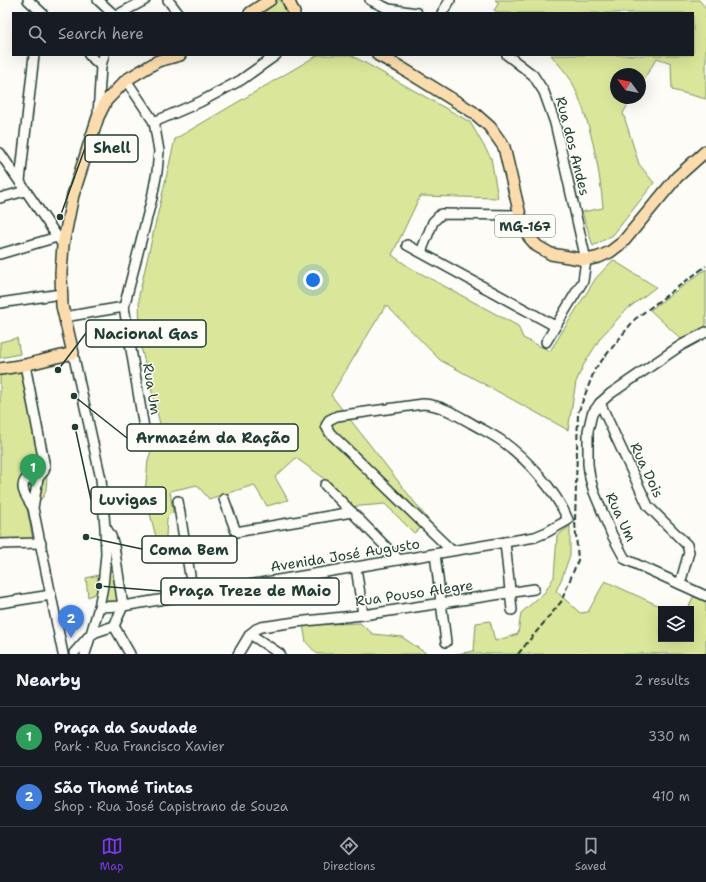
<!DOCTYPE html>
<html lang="en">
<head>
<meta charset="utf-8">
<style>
  :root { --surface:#171b24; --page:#20242c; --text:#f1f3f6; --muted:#9ea1a6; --line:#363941; --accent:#7c3aed }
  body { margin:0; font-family:"Shantell Sans",sans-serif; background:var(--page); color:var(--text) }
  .controls { position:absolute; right:12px; bottom:12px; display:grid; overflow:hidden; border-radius:0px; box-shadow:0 4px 16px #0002 }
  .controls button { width:36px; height:36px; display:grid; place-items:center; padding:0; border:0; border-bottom:1px solid var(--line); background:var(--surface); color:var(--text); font:20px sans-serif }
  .compass { position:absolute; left:610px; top:68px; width:36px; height:36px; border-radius:50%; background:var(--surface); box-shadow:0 4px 16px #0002; rotate:303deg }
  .you { position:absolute; left:313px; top:280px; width:14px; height:14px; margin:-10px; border:3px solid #fff; border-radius:50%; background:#1a73e8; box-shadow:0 0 0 6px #1a73e833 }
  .badge { display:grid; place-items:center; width:26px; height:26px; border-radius:50%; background:var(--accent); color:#fff; font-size:13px; font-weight:700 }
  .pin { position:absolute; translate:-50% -33px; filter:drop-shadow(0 1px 2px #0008) }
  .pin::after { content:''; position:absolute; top:21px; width:14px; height:12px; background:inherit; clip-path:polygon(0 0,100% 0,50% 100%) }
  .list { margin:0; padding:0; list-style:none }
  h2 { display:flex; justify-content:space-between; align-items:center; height:52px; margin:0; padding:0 16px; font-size:17px }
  h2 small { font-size:13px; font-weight:400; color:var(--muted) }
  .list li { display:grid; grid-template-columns:26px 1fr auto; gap:12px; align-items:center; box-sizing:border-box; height:60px; padding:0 16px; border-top:1px solid var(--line) }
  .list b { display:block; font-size:15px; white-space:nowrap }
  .list p { margin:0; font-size:13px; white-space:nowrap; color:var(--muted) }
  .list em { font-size:13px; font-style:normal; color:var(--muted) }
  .icon { flex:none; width:22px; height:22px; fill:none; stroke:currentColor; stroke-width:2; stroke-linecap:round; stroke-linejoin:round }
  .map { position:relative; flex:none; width:706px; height:654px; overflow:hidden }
  .search { position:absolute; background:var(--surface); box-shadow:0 4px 16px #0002; left:12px; right:12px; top:12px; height:44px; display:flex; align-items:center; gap:10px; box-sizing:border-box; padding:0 14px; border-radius:0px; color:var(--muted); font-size:15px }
  .sheet { height:172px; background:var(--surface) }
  nav { display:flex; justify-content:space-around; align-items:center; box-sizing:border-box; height:56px; border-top:1px solid var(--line); background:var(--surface); font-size:11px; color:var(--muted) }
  nav a { display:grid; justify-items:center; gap:2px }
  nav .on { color:var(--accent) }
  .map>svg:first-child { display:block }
</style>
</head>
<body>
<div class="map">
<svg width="706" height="654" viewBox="0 0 706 654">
  <rect width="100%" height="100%" fill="#fdfcf7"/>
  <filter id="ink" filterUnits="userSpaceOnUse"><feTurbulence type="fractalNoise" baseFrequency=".025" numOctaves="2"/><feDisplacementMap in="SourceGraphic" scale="8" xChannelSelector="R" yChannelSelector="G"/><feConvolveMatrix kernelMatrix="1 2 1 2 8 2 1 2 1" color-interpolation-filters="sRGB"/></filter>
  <g filter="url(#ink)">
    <g fill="#dae699" stroke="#7c9266">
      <path d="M279,0H286L292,13H261V12Z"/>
      <path d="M495,0H699L706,8V99L672,90L671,63L657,58L640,85V74H616V98H632L623,113L639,164L654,183L613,235L593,246L582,212L603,208C600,169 590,118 572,82C567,73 558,64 551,55H693V13H498L494,10L499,3Z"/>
      <path d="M318,55H351L470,122L491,158L498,198L420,196L392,255L409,267L518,326L523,338L550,351L596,278L613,260L656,287L626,310L601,337L583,366L576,382L568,430L440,360L386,305L331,395L430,522L414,533L385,504L349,507L321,476L296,458L275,477L288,500L267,506L254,485L209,499L197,485L170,491L173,512L167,518L165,555L158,545L145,494L148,460L160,424L140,343L139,295L175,139Z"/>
      <path d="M706,269V327L681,339L650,310Z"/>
      <path d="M17,338L20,354L0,358V342Z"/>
      <path d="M22,370L44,470L26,474L19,483L22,495L19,483L26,475L43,471L47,474C46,495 47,498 27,508L33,540H0V372Z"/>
      <path d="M570,526V555L562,578L556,591L580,613L588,612L605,581L666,609H661V639H691V609H688L693,597H706V654H456L474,651L476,623L490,621L495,641L518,634L521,613L545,592L554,577L557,536Z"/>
      <path d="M111,552L114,570L118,604L105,605Z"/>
      <path d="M99,575L97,593L88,597L86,578Z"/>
      <path d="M360,623L373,634L402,637L427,654H317L306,642L303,625Z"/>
    </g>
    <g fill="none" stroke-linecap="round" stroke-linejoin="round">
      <g stroke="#1f3d34" stroke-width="12">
        <g id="minor">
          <path d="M28,0L42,13"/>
          <path d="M98,0L112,13"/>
          <path d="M168,0L178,13"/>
          <path d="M370,0L389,9L417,13"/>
          <path d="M121,13L145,0"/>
          <path d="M442,13L450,0"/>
          <path d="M89,55L101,66"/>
          <path d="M507,55L533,75L544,92L555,123L586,260L583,281L546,342"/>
          <path d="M126,80L154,122L200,102L241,80L276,55"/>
          <path d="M98,115L101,66L104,55"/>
          <path d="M0,153L63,245"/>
          <path d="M20,181L34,55"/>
          <path d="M0,198L25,191"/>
          <path d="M407,245L555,326"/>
          <path d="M421,252L433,222L441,214L520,215"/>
          <path d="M0,254L57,237"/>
          <path d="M0,303L61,294"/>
          <path d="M64,317L124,307"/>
          <path d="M706,332L680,346L610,394L600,403L592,414L588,431V464L590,478L594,492L612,535L625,559L706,596"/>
          <path d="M73,353L101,479L105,527L106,554L103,586L99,607L85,654"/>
          <path d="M25,365L45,467L44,471L38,478"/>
          <path d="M600,403L648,506L687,545L689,552L680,584"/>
          <path d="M144,428L124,307L152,198L157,172L159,151L154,122"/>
          <path d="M325,485L399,560"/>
          <path d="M224,499L236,532L352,512"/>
          <path d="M178,501L193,594"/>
          <path d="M33,508L38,478L25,480C19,489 28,499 33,508L63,654"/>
          <path d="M505,542L512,610"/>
          <path d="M0,544L41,543"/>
          <path d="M435,554L446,642"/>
          <path d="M356,567L363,615"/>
          <path d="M0,603L51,595"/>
          <path d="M99,607L123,606L535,537L547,532L568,520C556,491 528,460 502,441C492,434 481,429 471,423C455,414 441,405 423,404L337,416L329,420L326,426L330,433L452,551"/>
          <path d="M114,626L130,654"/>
          <path d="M250,634L280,654"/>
          <path d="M74,653L89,636L96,632L114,626L123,606L114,546L111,536L106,528"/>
          <path d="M238,654L250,634L256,629L261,627L296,622L363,615L534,589"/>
        </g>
      </g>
      <g stroke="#1f3d34" stroke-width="14">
        <g id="major">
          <path d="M288,0L294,13"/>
          <path d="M250,13L270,0"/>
          <path d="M378,55L400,67L473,112L490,127L504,147L520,215L529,237L537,246L551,254L586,260L599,257L610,252L623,242L677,177L706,151"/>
          <path d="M0,369L25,365L73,353L62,306L61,273L63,245L73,195L98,117L106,101L126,80L158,61L180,55"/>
        </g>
      </g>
      <use href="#minor" stroke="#fdfcf7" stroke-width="9"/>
      <use href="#major" stroke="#fcdcac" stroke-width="11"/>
      <path stroke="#1f3d34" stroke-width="2" stroke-dasharray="6 3" stroke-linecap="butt" d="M518,654L561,602L578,560L575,522L578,413L595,369L635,319L706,266"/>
    </g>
  </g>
  <g text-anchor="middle" stroke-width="3" stroke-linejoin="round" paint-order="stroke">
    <rect fill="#fdfcf7" stroke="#62766e" stroke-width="1" x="495" y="215" width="60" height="22" rx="3"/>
    <g font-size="13" font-weight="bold" fill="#1f3d34">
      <text x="525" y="231">MG-167</text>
    </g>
    <g font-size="14" fill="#1f3d34" stroke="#fdfcf7">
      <text transform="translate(573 146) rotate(76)" y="5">Rua dos Andes</text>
      <text transform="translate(152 389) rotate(81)" y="5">Rua Um</text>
      <text transform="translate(647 470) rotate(65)" y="5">Rua Dois</text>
      <text transform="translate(621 517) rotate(65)" y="5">Rua Um</text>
      <text transform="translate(345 555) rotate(-9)" y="5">Avenida José Augusto</text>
      <text transform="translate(414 593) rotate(-8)" y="5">Rua Pouso Alegre</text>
    </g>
  </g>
  <path fill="none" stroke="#1f3d34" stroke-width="1.5" d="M60 217L85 148M58 370L86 333M74 396L127 438M75 427L91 500M86 537L142 549M99 586L161 591"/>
  <g fill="#1f3d34" stroke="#fdfcf7" stroke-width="1.5">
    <circle cx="60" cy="217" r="4"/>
    <circle cx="58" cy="370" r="4"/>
    <circle cx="74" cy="396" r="4"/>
    <circle cx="75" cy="427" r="4"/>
    <circle cx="86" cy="537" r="4"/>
    <circle cx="99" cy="586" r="4"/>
  </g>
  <g fill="#fdfcf7" stroke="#1f3d34" stroke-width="1.5">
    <rect x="85" y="135" width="53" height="27" rx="4"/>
    <rect x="86" y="320" width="120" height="27" rx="4"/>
    <rect x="127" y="424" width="171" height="27" rx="4"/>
    <rect x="91" y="487" width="75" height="27" rx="4"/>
    <rect x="142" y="536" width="95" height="27" rx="4"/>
    <rect x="161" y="578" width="178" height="27" rx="4"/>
  </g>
  <g font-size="15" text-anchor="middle" font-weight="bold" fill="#1f3d34">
    <text x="112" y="153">Shell</text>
    <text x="146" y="339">Nacional Gas</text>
    <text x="213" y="443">Armazém da Ração</text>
    <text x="128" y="505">Luvigas</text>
    <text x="189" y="555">Coma Bem</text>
    <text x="250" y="596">Praça Treze de Maio</text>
  </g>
</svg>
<div class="controls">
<button><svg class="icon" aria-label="layers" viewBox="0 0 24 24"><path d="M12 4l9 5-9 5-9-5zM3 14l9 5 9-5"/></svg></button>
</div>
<svg class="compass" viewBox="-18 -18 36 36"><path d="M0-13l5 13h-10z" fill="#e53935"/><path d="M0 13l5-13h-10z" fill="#9ea1a6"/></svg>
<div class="you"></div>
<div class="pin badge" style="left:33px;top:487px;background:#2e9e5b">1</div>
<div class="pin badge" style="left:71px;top:638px;background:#3f7fe0">2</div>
<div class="search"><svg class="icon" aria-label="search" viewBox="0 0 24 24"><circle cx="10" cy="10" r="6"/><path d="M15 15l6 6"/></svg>Search here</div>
</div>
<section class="sheet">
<h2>Nearby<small>2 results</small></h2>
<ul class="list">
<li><span class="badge" style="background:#2e9e5b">1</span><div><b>Praça da Saudade</b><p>Park · Rua Francisco Xavier</p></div><em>330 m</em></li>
<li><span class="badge" style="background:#3f7fe0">2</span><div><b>São Thomé Tintas</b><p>Shop · Rua José Capistrano de Souza</p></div><em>410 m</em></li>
</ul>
</section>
<nav>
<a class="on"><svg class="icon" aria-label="map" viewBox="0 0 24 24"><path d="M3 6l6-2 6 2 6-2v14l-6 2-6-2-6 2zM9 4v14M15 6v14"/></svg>Map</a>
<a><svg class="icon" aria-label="directions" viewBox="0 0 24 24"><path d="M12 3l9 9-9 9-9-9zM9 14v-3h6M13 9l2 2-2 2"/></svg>Directions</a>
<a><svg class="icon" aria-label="saved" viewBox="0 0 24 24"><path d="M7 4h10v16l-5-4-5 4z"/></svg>Saved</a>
</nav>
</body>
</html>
